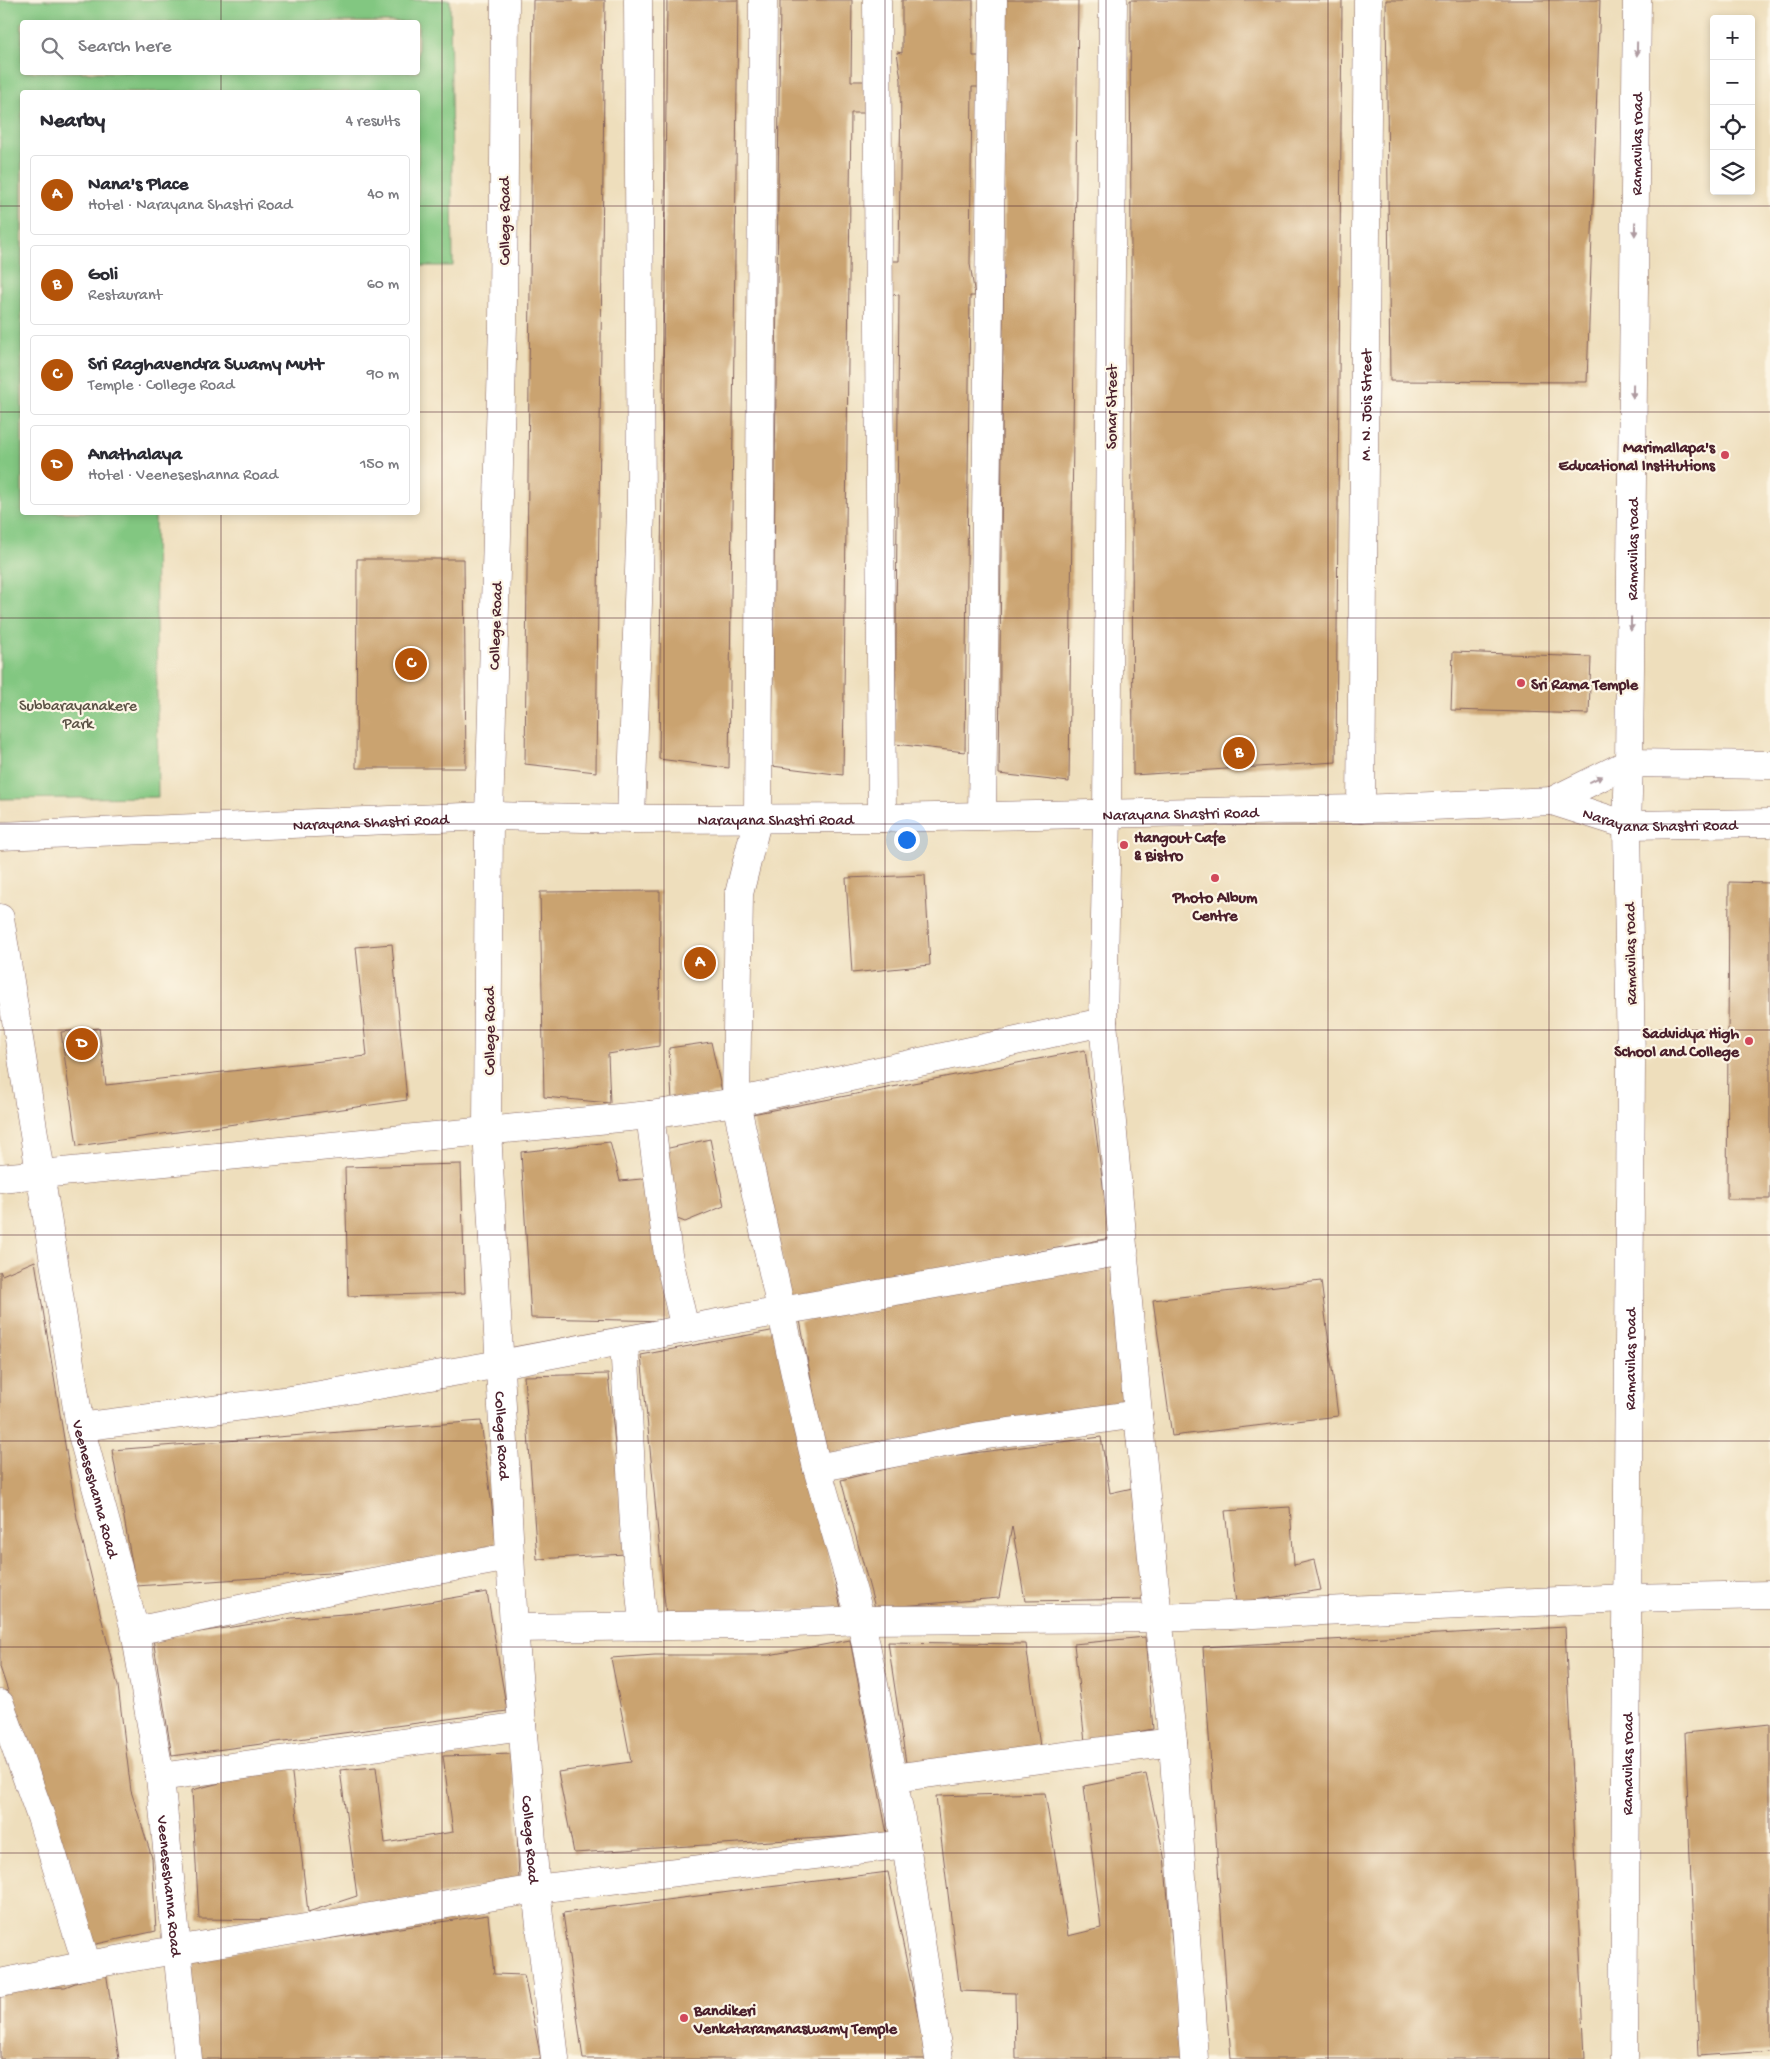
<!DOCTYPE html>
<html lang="en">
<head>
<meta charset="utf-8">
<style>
  :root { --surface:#fff; --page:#f7f7f7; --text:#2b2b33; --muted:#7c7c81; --line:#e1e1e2; --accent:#b45309 }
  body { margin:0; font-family:"Gochi Hand",sans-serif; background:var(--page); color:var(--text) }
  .controls { position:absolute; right:15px; top:15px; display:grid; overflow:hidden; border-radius:5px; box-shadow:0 2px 8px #0003 }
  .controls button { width:45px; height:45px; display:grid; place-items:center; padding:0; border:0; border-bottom:1px solid var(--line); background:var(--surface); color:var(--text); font:25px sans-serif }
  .you { position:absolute; left:906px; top:839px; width:18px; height:18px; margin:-12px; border:4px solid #fff; border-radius:50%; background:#1a73e8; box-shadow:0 0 0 8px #1a73e833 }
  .badge { display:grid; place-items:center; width:32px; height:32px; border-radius:50%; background:var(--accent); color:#fff; font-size:16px; font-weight:700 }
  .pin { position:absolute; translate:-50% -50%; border:2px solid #fff; box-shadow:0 1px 5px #0006 }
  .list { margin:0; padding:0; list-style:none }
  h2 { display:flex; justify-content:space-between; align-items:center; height:65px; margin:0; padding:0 20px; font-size:21px }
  h2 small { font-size:16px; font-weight:400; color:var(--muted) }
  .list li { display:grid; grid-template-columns:32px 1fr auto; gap:15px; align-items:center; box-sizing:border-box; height:80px; margin:0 10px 10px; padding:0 10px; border:1px solid var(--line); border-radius:5px }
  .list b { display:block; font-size:19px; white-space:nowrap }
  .list p { margin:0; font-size:16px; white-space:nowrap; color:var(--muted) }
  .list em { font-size:16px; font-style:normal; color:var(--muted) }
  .icon { flex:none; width:28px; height:28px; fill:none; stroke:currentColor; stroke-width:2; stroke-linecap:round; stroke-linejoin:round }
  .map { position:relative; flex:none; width:1770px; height:2059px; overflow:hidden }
  .search { position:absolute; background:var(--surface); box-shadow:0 2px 8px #0003; left:20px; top:20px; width:400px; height:55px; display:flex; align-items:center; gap:12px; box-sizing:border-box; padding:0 18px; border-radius:5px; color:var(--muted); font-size:19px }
  .panel { position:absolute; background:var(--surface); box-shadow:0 2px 8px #0003; left:20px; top:90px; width:400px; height:425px; border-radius:5px }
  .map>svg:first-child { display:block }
</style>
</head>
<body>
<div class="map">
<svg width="1770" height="2059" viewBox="0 0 1770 2059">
  <rect width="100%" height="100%" fill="#fcf5e5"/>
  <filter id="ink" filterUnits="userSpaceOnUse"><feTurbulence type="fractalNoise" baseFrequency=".02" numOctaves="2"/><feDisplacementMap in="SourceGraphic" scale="10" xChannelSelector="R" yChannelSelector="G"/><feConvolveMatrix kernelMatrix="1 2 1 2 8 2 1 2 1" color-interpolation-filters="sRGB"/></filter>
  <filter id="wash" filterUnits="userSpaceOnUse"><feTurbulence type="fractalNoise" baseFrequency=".0096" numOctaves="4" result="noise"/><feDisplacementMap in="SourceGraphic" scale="20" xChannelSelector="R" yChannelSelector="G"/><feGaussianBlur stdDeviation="1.12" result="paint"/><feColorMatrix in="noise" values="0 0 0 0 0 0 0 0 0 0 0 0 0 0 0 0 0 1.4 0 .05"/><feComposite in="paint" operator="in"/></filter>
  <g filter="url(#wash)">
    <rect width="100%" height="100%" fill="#eedebc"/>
    <path fill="#82c781" stroke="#667356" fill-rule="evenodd" d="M0,0H450L453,266H418V92H22V512L155,513L158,797L0,799ZM22,22H418V72H22Z"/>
    <g id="blocks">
      <g fill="#caa370">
        <path d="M533,0H605L596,772L525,764Z"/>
        <path d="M667,0H738L729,768L659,759Z"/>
        <path d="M780,0H852L851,81H870L874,113H851L843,775L772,766Z"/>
        <path d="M902,0H973V56H982L985,87H972L970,264L975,296H970L965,752L895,744L899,295L891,294L886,261H899L901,80L897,52L902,53Z"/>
        <path d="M1006,0H1078L1069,782L999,774Z"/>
        <path d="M1130,0H1342L1336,762L1133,775Z"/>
        <path d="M1386,0H1600L1587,382L1390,381Z"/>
        <path d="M357,559H464L466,768H356Z"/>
        <path d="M1453,652L1591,657L1589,714L1451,710Z"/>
        <path d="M925,875L930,965L852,973L846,878Z"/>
        <path d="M1729,882L1770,883V1199H1727Z"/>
        <path d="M660,891L659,1046L608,1054L610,1103L544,1097L540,892Z"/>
        <path d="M392,944L407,1100L77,1146L61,1032L99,1028L106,1085L367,1056L356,947Z"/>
        <path d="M711,1042L722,1092L672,1100L669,1048Z"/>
        <path d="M1085,1050L1110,1238L790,1299L752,1114Z"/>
        <path d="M710,1139L724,1206L685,1222L667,1215L660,1150Z"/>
        <path d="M610,1142L620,1181L652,1178L665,1268L669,1321L531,1318L521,1152Z"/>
        <path d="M461,1164L465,1293L348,1296L345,1167Z"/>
        <path d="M35,1261L77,1518L118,1686L131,1791L152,1858L156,1931L92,1945L0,1667V1271L2,1275Z"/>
        <path d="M1115,1261L1130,1408L825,1454L800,1320Z"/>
        <path d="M1321,1281L1338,1416L1172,1436L1153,1300Z"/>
        <path d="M776,1330L841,1608L666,1616L641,1355Z"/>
        <path d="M608,1374L626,1554L537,1559L524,1376Z"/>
        <path d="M481,1421L497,1546L359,1571L136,1586L112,1450Z"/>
        <path d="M1101,1437L1110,1493L1137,1487L1148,1599L1025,1601L1012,1526L999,1598L875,1608L841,1480L926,1459Z"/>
        <path d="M1290,1507L1294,1565L1314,1560L1321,1590L1236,1603L1225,1511Z"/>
        <path d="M487,1592L507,1711L172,1756L153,1639L292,1618L370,1612Z"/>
        <path d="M1565,1627L1585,2059H1231L1203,1647Z"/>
        <path d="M1145,1637L1153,1729L1085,1742L1074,1644Z"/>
        <path d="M850,1640L887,1834L574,1853L558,1772L631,1762L611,1658L655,1655H769Z"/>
        <path d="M888,1642L1026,1644L1041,1754L906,1763Z"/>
        <path d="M1770,1724V2051L1698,2056L1685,1733Z"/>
        <path d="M514,1754L519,1881L286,1920L199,1919L192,1790L291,1765L308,1912L357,1896L340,1770L376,1767L385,1843L453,1832L443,1756Z"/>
        <path d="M1146,1774L1164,1856L1183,2059H1016L1015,1993L960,1991L936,1796L1045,1793L1068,1936L1101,1928L1084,1786Z"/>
        <path d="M888,1872L927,2059H583L563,1913Z"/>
        <path d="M488,1915L494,1974L524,1975L541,2059H199L190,1959Z"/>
        <path d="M106,1971L119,2059H0V1993L36,1988L65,1987Z"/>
      </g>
    </g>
  </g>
  <g filter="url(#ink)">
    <use href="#blocks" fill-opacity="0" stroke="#83625e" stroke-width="1"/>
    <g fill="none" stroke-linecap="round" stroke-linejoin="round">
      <g stroke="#83625e" stroke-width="29">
        <g id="minor">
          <path id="s1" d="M505,0L503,325L489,816L487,1130L514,1628L536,1889L555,2059"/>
          <path d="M763,0L758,817L739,894L736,1102L802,1406L817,1468L861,1620L906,1844L939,2059"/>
          <path d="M877,0L882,818"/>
          <path d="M1113,0L1107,813L1103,1022L1138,1414L1158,1618L1173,1742L1194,2059"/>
          <path d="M1552,801L1629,763L1770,765"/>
          <path id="s2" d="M1361,809L1368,0"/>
          <path d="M982,815L993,0"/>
          <path d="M631,819L641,510L638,0"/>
          <path id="s3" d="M0,836L489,816L631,819L882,818L1361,809L1552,801L1627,825L1770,823"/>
          <path id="s4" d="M0,918L80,1427L135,1631L160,1777L188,2059"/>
          <path d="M650,1115L668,1255L685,1329"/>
          <path d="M0,1178L650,1115L736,1102L1103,1022"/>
          <path d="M624,1341L634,1525L643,1625"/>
          <path d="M80,1427L291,1400L500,1364L781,1311L1124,1251"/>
          <path d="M817,1468L980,1436L1138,1414"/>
          <path d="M514,1628L750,1625L861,1620L1158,1618L1628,1598L1770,1595"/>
          <path d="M135,1631L350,1586L510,1557"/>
          <path d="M0,1704L41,1817L87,1965"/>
          <path d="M160,1777L522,1726"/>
          <path d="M893,1778L1173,1742"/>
          <path d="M0,1983L87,1965L536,1889L906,1844"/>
        </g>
      </g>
      <g stroke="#83625e" stroke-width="29">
        <g id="major">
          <path id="s5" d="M1624,2059L1631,1063L1627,825L1629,763L1637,0"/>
        </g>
      </g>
      <use href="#minor" stroke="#fff" stroke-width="28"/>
      <use href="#major" stroke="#fff" stroke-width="28"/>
    </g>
    <defs><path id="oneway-solid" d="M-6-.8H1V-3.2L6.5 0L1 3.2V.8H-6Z" transform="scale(1.25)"/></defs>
    <g fill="#ae9aa0">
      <use href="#oneway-solid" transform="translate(1637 49) rotate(91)"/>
      <use href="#oneway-solid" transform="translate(1635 229) rotate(91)"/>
      <use href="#oneway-solid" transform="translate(1633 391) rotate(91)"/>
      <use href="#oneway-solid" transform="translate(1631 624) rotate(91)"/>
      <use href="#oneway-solid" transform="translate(1596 779) rotate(-26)"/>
    </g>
  </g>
  <path fill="none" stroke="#4a1f2b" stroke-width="1" stroke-opacity="0.55" d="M221,0V22M442,0V2059M664,0V2059M885,0V2059M1106,0V2059M1328,0V2059M1549,0V2059M221,72V92M0,206H22M418,206H1770M0,412H22M418,412H1770M221,512V2059M0,618H1770M0,824H1770M0,1030H1770M0,1235H1770M0,1441H1770M0,1647H1770M0,1853H1770"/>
  <g fill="#d1495b" stroke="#fcf5e5" stroke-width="2">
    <circle cx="1725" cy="455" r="5"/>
    <circle cx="1521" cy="683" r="5"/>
    <circle cx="1124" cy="845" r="5"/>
    <circle cx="1215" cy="878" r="5"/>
    <circle cx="1749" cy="1041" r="5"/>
    <circle cx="684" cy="2018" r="5"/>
  </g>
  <g text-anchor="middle" stroke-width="4.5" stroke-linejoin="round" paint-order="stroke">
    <g font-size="16" fill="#4a1f2b" stroke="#fcf5e5">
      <text dy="6" stroke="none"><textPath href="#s5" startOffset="1915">Ramavilas road</textPath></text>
      <text transform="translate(503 221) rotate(-90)" y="6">College Road</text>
      <text dy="6" stroke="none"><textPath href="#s2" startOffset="404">M. N. Jois Street</textPath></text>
      <text transform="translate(1110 407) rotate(-90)" y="6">Sonar Street</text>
      <text dy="6" stroke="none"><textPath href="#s5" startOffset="1510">Ramavilas road</textPath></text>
      <text transform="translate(494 626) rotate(-88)" y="6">College Road</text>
      <text dy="6" stroke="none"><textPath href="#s3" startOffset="1181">Narayana Shastri Road</textPath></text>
      <text dy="6" stroke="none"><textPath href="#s3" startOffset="1664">Narayana Shastri Road</textPath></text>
      <text dy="6" stroke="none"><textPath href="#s3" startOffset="776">Narayana Shastri Road</textPath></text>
      <text dy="6" stroke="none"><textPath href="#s3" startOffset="371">Narayana Shastri Road</textPath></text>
      <text transform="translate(1629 954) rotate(-91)" y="6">Ramavilas road</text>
      <text transform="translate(488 1031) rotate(-90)" y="6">College Road</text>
      <text dy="6" stroke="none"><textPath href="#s5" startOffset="700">Ramavilas road</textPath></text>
      <text dy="6" stroke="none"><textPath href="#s1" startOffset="1436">College Road</textPath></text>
      <text dy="6" stroke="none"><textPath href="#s4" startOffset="579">Veeneseshanna Road</textPath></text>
      <text dy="6" stroke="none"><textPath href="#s5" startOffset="295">Ramavilas road</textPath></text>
      <text dy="6" stroke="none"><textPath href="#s1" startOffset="1841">College Road</textPath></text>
      <text dy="6" stroke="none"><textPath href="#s4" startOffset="984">Veeneseshanna Road</textPath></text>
    </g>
    <g font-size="16" font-weight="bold" fill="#4a1f2b" stroke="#fcf5e5" text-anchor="start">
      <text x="1715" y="452" text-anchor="end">Marimallapa's<tspan x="1715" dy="18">Educational Institutions</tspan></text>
      <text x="1531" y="689">Sri Rama Temple</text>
      <text x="1134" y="842">Hangout Cafe<tspan x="1134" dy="18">&amp; Bistro</tspan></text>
      <text x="1215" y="902" text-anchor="middle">Photo Album<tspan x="1215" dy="18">Centre</tspan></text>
      <text x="1739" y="1038" text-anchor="end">Sadvidya High<tspan x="1739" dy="18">School and College</tspan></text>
      <text x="694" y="2015">Bandikeri<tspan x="694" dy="18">Venkataramanaswamy Temple</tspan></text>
    </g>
    <g font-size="16" fill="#5b5145" stroke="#fcf5e5">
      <text x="78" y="710">Subbarayanakere<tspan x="78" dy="18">Park</tspan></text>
    </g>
  </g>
</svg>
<div class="controls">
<button>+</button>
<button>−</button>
<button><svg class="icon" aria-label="locate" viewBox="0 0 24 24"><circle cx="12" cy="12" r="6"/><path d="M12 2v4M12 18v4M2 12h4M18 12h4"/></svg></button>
<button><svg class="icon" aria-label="layers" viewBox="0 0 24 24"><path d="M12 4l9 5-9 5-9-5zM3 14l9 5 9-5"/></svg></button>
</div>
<div class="you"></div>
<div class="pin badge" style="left:700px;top:963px">A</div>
<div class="pin badge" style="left:1239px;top:753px">B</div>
<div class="pin badge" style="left:411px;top:664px">C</div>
<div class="pin badge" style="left:82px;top:1044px">D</div>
<div class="search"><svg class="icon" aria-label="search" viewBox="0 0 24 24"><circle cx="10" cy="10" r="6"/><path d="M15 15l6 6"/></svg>Search here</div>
<section class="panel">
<h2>Nearby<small>4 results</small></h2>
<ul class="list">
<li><span class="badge">A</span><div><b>Nana's Place</b><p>Hotel · Narayana Shastri Road</p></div><em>40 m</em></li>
<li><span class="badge">B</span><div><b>Goli</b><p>Restaurant</p></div><em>60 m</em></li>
<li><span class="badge">C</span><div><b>Sri Raghavendra Swamy Mutt</b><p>Temple · College Road</p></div><em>90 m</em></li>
<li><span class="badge">D</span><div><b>Anathalaya</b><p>Hotel · Veeneseshanna Road</p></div><em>150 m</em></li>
</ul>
</section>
</div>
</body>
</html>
